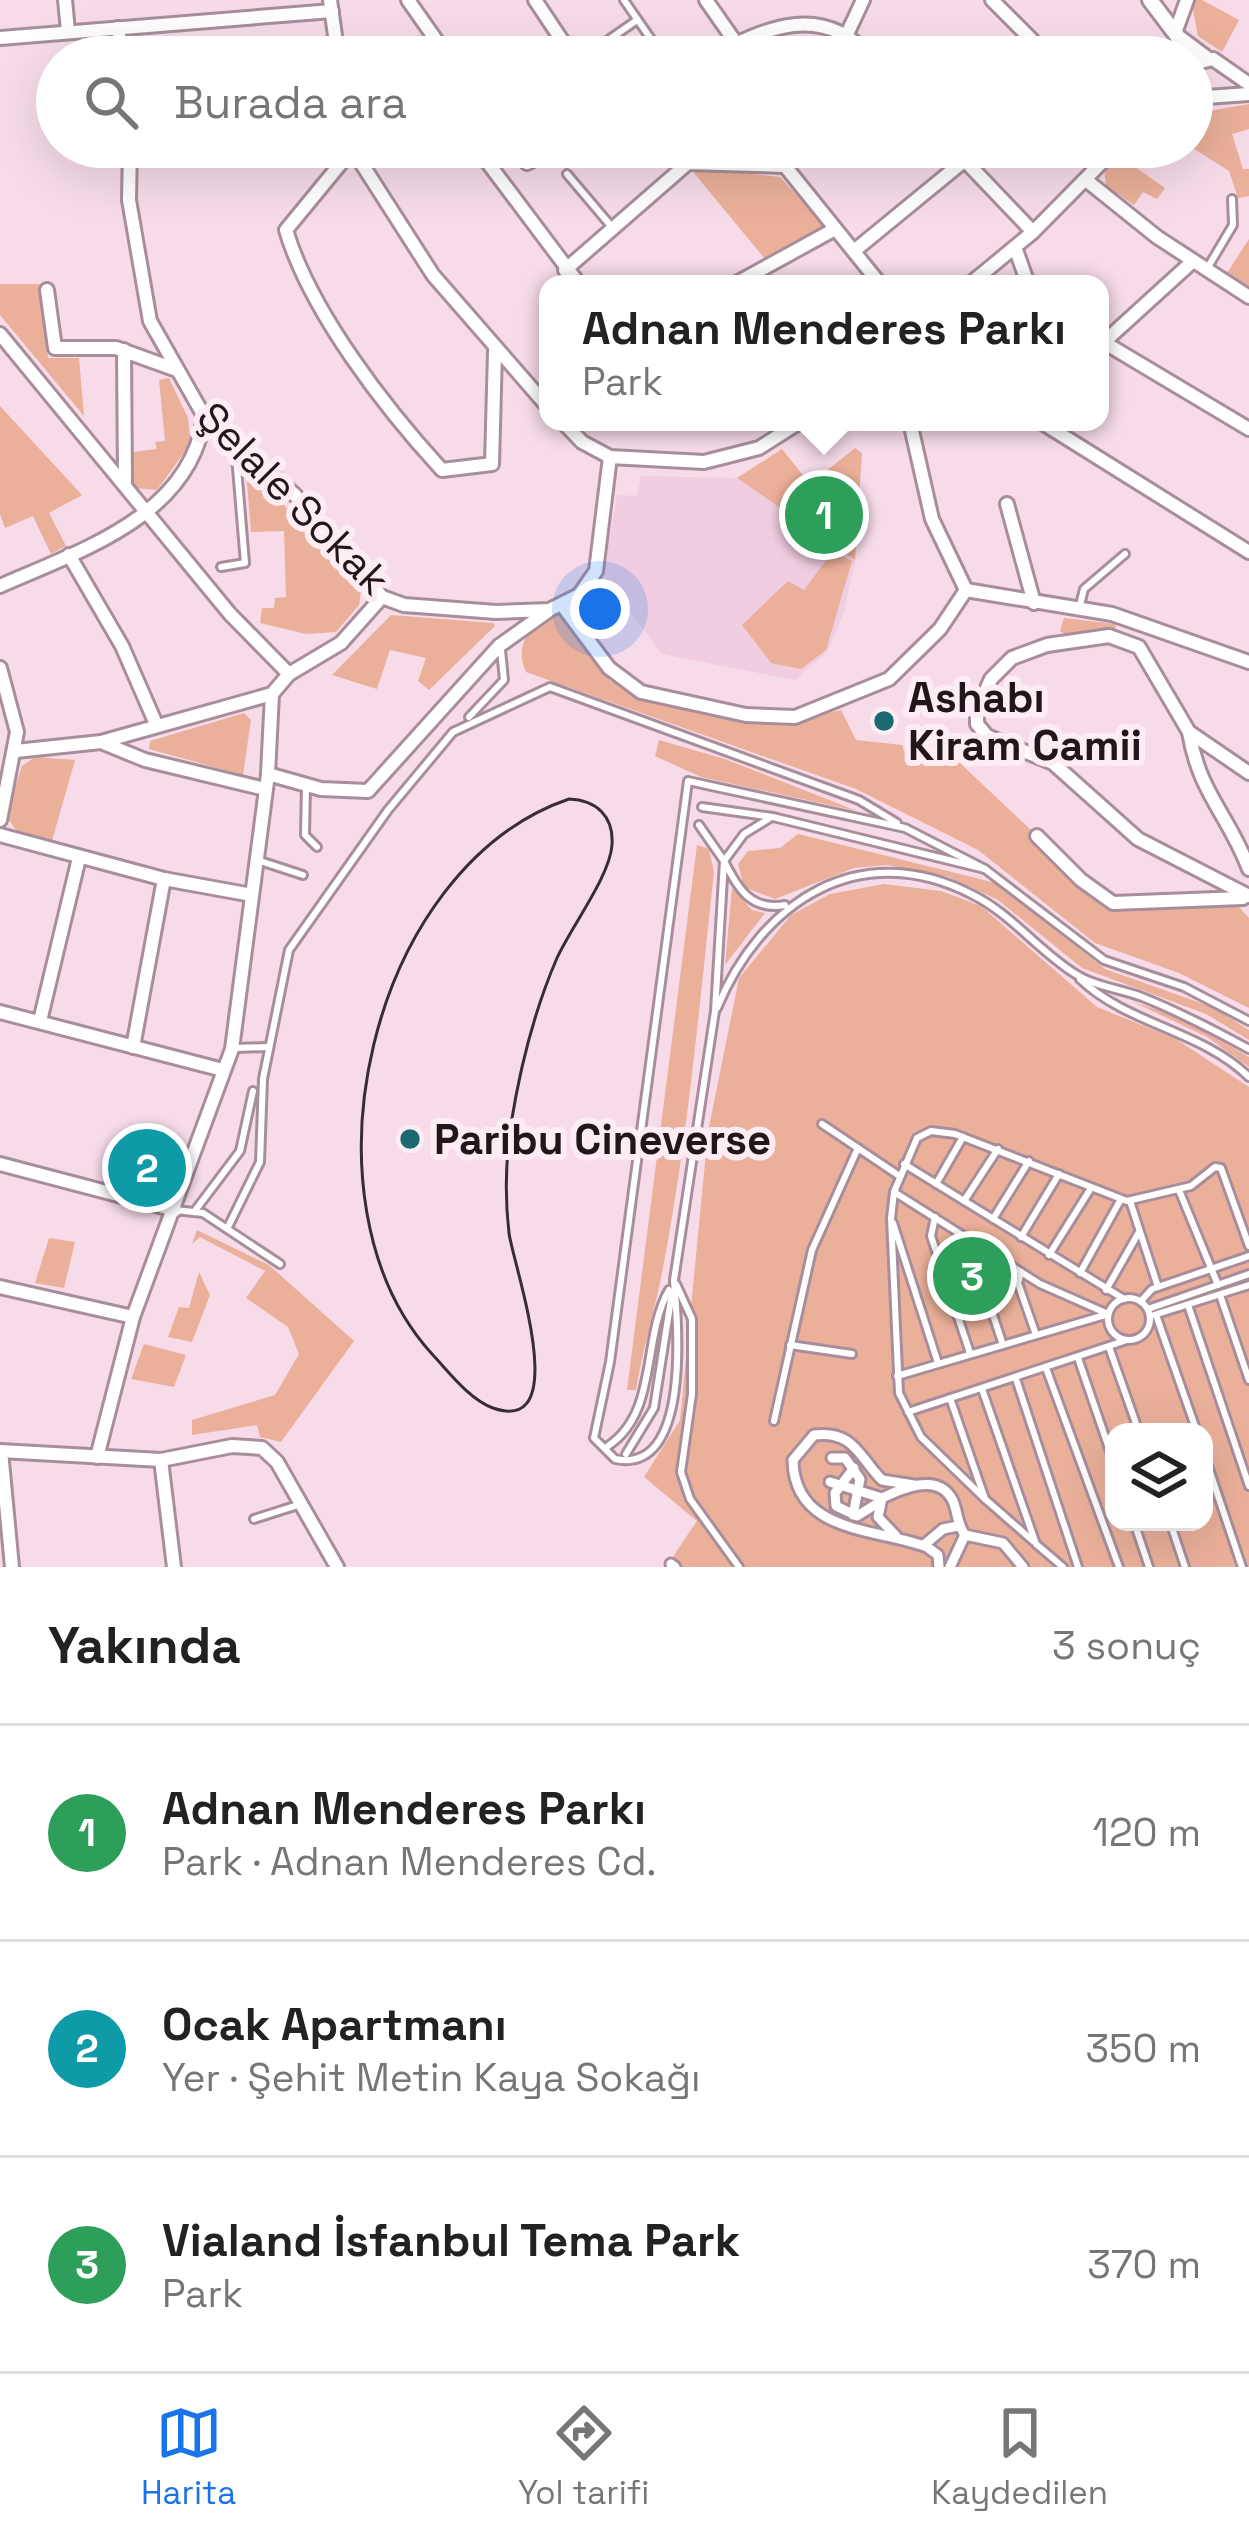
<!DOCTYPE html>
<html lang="tr">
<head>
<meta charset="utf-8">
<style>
  :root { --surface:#fff; --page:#f2f2f2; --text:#222; --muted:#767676; --line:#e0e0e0; --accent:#1a73e8 }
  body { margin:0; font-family:"Space Grotesk",sans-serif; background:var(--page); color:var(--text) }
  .controls { position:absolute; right:36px; bottom:36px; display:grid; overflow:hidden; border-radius:24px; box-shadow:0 12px 48px #0002 }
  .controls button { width:108px; height:108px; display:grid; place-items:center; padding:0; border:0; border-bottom:3px solid var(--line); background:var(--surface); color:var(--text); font:60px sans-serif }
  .you { position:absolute; left:600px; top:609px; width:42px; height:42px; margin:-30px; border:9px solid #fff; border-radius:50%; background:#1a73e8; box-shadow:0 0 0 18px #1a73e833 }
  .badge { display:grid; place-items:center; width:78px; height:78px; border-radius:50%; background:var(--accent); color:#fff; font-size:39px; font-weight:700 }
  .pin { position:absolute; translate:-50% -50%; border:6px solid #fff; box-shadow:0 3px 12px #0006 }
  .popup { position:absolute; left:539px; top:275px; width:570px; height:156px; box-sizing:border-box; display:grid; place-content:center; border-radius:24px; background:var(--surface); filter:drop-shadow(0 3px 9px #0005); font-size:39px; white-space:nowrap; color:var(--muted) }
  .popup b { font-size:45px; color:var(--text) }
  .popup::after { content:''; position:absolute; left:50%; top:100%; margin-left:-24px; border:24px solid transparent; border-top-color:var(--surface) }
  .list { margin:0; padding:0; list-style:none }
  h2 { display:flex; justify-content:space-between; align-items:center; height:156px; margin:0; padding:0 48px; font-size:51px }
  h2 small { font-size:39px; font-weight:400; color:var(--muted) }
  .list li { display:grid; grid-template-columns:78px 1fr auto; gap:36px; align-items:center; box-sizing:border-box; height:216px; padding:0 48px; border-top:3px solid var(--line) }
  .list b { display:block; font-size:45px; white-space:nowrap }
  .list p { margin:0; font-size:39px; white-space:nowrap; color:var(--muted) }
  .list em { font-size:39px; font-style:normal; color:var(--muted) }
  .icon { flex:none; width:66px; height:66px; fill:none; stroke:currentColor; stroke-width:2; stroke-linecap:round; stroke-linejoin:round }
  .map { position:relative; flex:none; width:1249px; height:1567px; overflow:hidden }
  .search { position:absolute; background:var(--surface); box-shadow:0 12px 48px #0002; left:36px; right:36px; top:36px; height:132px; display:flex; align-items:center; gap:30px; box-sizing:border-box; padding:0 42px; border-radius:66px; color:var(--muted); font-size:45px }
  .sheet { height:804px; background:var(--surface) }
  nav { display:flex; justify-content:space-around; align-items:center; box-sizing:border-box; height:168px; border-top:3px solid var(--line); background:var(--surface); font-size:33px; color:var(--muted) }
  nav a { display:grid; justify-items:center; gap:6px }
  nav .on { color:var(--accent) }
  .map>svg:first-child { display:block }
</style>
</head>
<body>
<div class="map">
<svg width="1249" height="1567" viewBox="0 0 1249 1567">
  <rect width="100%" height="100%" fill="#f7dbe9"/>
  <path fill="#f0cde0" d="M641,476L737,478L855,560L844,612L827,652L795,680L662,654L603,576L617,495L637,496Z"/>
  <g fill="#ebb09a" fill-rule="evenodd">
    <path d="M1191,0H1202L1239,20L1222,52L1198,36Z"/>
    <path d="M1249,104V129L1232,134L1243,169H1249V196L1238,198L1229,171L1191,147L1192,114Z"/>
    <path d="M1130,147H1166L1155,165L1136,153L1128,162L1165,188L1157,199L1143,192L1134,205L1106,186L1104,168Z"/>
    <path d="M699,168L780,177L825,226L765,259L694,173Z"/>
    <path d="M1249,239V291L1227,273Z"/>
    <path d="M0,284H40L48,358H79L84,416L0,315Z"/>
    <path d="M169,378L188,418L191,443L157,490L134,488L133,452L157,449L155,442L165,441L159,380Z"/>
    <path d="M0,406L82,495L49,513L66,546L51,554L33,516L5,528L0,514Z"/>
    <path d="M855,448L862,453L855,560L737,478L782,449L810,484Z"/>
    <path d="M251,469L361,590L359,605L336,632L306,634L260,623L262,608H274L275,598L286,597L284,531L251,532L246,471Z"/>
    <path d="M833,551L852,561L826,650L801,669L771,663L742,625L788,581L804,590Z"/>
    <path d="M555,612L566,616L610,681L643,696L732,720L785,722L841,710L856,740L902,745L904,751L945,749L1112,906L1236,904L1249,918V1008L1179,973L1095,943L978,850L856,789L526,672C513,644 531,626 555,612Z"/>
    <path d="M391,615L493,623L495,626L429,690L418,681L426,658L390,650L377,689L332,675Z"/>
    <path d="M1064,618L1115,624L1116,628L1065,634L1060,631Z"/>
    <path d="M244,713L251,720L243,775L149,749L150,741Z"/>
    <path d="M659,740L725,759L857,811L701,777L655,756Z"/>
    <path d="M35,757L75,760L52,841L16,830L6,816L22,766Z"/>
    <path d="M798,834L996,883L1105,969L1212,1007L1249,1030V1040L1206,1014L1082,968L998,900L949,877L887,865L854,868L775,899L744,887L738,864L748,851L780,848Z"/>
    <path d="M697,845L709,849L714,872C699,1008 687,1149 660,1283C652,1319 642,1353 636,1390H627Z"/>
    <path d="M884,884L941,891L981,906L1097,1007L1176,1039L1249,1087V1567H666L697,1521L644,1477L680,1420L708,1132L739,978L791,915L830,894ZM1114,1432H1204V1522H1114Z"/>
    <path d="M732,888L752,910L765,913L725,965Z"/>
    <path d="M1131,1001L1181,1018L1249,1057V1067L1207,1037Z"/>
    <path d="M197,1230L269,1265L354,1341L281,1442L260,1437L257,1425L192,1435V1420L275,1395L299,1354L288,1327L246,1298L265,1271L200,1237L192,1244Z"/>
    <path d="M49,1238L75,1242L64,1288L35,1283Z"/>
    <path d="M199,1272L210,1295L192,1342L168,1337L179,1307L189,1308Z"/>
    <path d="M144,1344L186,1355L174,1387L131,1379Z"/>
  </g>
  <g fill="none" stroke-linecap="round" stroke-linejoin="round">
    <g stroke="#a88e9c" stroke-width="12">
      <g id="service">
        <path d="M624,0L662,55"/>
        <path d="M584,57L637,20"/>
        <path d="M567,174L611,226"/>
        <path d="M1208,267L1233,225L1232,199"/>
        <path d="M221,567L245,563L236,456L241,449"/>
        <path d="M1079,609L1084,589L1125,554"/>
        <path d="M469,717L504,680L501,650"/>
        <path d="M306,785L305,835L317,847"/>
        <path d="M702,807L773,817L985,869L1104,960L1184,987L1249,1021"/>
        <path d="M770,818L744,834L724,861C738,889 751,911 785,905"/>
        <path d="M257,860L303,875"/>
        <path d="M1080,979C1128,1025 1201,1030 1249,1077"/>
        <path d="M717,1008C761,902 859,836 973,895C1011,914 1038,950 1074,973C1093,986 1121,989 1142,997C1180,1012 1214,1030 1249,1049"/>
        <path d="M235,1048L268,1047"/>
        <path d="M822,1124L898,1175"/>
        <path d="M904,1164L1124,1299"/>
        <path d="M936,1184L963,1137"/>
        <path d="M1179,1190L1218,1285"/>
        <path d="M894,1192L1040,1284L1108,1314"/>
        <path d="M964,1201L998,1149"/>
        <path d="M1130,1201L1158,1287"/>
        <path d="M175,1210L203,1213L280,1264"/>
        <path d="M194,1212L240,1151L253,1091"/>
        <path d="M935,1217L931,1236L970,1353"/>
        <path d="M993,1219L1029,1161"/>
        <path d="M893,1223L938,1363"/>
        <path d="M228,1227L260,1162L263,1079L289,950L388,810L453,732L550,687L859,800L897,823"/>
        <path d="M1021,1237L1059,1174"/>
        <path d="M979,1245L976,1264L1002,1342"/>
        <path d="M1049,1255L1091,1188"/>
        <path d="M1021,1272L1018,1283L1035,1332"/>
        <path d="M1080,1273L1121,1199"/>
        <path d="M674,1280L715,1011L724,861L699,825"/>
        <path d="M674,1281C678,1324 691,1475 615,1459L594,1438L610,1362L688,781L905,828L985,869"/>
        <path d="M676,1284L692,1319V1394L681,1472L690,1499L739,1567"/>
        <path d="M1106,1290L1139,1232"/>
        <path d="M1220,1295L1249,1380"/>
        <circle cx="1129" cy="1319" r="21"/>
        <path d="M1141,1301L1152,1289L1249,1256"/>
        <path d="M1188,1305L1249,1486"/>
        <path d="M1148,1309L1249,1274"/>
        <path d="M1154,1315L1249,1285"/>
        <path d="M1156,1315L1197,1432"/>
        <path d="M790,1345L852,1354"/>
        <path d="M1109,1347L1139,1432"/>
        <path d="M1078,1358L1114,1463"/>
        <path d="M1046,1368L1119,1567"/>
        <path d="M897,1376L1105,1315"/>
        <path d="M1016,1379L1078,1567"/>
        <path d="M982,1389L1036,1544L1063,1567"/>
        <path d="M950,1398L985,1499L1033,1541"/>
        <path d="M908,1412L1127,1340"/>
        <path d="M774,1421L812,1250L858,1148"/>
        <path d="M608,1446C659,1412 641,1339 669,1290"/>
        <path d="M626,1454L654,1408L672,1293"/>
        <path d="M1204,1454L1242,1567"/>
        <path d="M985,1499L921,1437L899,1393L891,1218L894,1192L917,1138L931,1131L955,1134L1127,1201L1191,1186L1215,1167L1221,1168L1249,1246"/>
        <path d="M254,1519L301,1504"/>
        <path d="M1134,1522L1149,1567"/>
        <path d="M1170,1522L1185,1567"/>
      </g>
    </g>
    <g stroke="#a88e9c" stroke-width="15">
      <g id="pedestrian">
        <path d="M832,1458H845L860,1479L853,1515"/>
        <path d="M854,1468L835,1493L836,1506L857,1516L878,1503"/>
        <path d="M830,1482L882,1498"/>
        <path d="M914,1485L882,1480C859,1457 854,1430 814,1435L793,1460C794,1534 877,1528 927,1547L938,1555L939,1567"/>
        <path d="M896,1536L878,1517L882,1498C901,1489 937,1472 952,1499C958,1510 956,1523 965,1535L1003,1543L1023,1567"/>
        <path d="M924,1545L943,1529L958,1526"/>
        <path d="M671,1564L675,1567"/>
        <path d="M950,1567L965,1535"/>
      </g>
    </g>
    <g stroke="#a88e9c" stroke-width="18">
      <g id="minor">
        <path d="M65,0L68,31"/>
        <path d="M330,0L338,57"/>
        <path d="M408,0L448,57"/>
        <path d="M535,0L573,57"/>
        <path d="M706,0L736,43"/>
        <path d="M992,0L1049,57"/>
        <path d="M118,28L122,57"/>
        <path d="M848,32L863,0"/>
        <path d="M1175,33L1187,0"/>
        <path d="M0,38L332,11"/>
        <path d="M711,57C766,27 823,2 870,57"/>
        <path d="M1192,64L1213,59L1249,84"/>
        <path d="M1192,98L1249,94"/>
        <path d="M130,147L129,200L150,321L204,416L294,494L382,597L404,605L496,612L549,610L579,595L596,571L610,457"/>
        <path d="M351,147L433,275L548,407"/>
        <path d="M476,147L579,284"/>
        <path d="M513,147L527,163L560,147"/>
        <path d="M952,147L1033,232"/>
        <path d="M351,151L286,230C310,311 385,408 442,470L492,464L495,351"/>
        <path d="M785,166L880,284"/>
        <path d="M1086,180L1157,237L1249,297"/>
        <path d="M1015,247L1028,284"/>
        <path d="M854,251L965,160"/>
        <path d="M565,270L688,163L785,166L807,147"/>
        <path d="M735,284L835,229"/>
        <path d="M970,284L1033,232L1117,147"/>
        <path d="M47,290L55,348H116L177,370"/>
        <path d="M0,334L230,614L289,674"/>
        <path d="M1100,340L1249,429"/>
        <path d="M1104,342L1193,261"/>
        <path d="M124,350L125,482"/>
        <path d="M563,422L582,442L610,457L704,462L759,448L800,422"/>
        <path d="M910,422L932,519L966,590L1112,614L1249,662"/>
        <path d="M1041,422L1249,552"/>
        <path d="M1007,504L1034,603"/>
        <path d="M69,555L122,646L156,724"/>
        <path d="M0,586C79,551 192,516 204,416"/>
        <path d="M562,605L609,668L641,692L746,715L795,717L889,679L940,629L966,590"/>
        <path d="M0,668L17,732L0,820"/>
        <path d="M1189,732C1199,793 1228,814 1249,869"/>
        <path d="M101,742L145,760L265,789"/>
        <path d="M16,751L101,742L272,694L289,674L341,643L382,597"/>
        <path d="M1249,773L1189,732L1139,647L1109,636L1047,645L1012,658L991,679L977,711V724L987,736L1053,763L1138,839L1249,896"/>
        <path d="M268,774L321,789L368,791L499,646L548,611"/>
        <path d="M0,835L164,879L252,895"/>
        <path d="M1037,836L1081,880L1113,903L1243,898"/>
        <path d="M0,1012L223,1070"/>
        <path d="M40,1021L79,858"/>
        <path d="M133,1047L164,879"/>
        <path d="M0,1164L175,1210"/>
        <path d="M0,1287L133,1317"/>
        <path d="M0,1451L161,1460L232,1446L262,1448L277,1462L337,1567"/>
        <path d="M1,1451L12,1567"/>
        <path d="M97,1457L133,1317L232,1049L268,774L272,694"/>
        <path d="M161,1460L174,1567"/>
      </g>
    </g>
    <g stroke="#a88e9c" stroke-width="20">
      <path id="tertiary" d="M1150,0L1178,37L1206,58"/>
    </g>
    <use href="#service" stroke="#fff" stroke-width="6"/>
    <use href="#pedestrian" stroke="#fff" stroke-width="9"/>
    <use href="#minor" stroke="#fff" stroke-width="12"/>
    <use href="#tertiary" stroke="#fff" stroke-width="14"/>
    <path stroke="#392d34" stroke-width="3" d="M569,799C596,800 614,816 612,845C610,876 571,927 557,958C534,1011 520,1068 511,1124C506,1158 505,1199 509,1233C512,1261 575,1437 493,1408C469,1399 449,1372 432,1354C293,1201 370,867 569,799Z"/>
  </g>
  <g fill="#1d6971" stroke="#fdecf4" stroke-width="4.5">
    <circle cx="884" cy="721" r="12"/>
    <circle cx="410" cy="1139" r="12"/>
  </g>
  <g text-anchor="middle" stroke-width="12" stroke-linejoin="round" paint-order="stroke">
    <g font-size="42" fill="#20161c" stroke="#fdecf4">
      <text transform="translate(294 498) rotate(45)" y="15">Şelale Sokak</text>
    </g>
    <g font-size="42" font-weight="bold" fill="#20161c" stroke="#fdecf4" text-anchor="start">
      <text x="908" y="712">Ashabı<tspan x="908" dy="48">Kiram Camii</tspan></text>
      <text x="434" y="1154">Paribu Cineverse</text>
    </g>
  </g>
</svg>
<div class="controls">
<button><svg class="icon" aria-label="layers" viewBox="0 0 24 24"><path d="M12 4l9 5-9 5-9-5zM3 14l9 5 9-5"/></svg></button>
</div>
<div class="you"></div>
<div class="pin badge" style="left:824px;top:515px;background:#2e9e5b">1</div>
<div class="popup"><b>Adnan Menderes Parkı</b>Park</div>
<div class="pin badge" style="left:147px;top:1168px;background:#0f9aa8">2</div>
<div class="pin badge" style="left:972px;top:1276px;background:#2e9e5b">3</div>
<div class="search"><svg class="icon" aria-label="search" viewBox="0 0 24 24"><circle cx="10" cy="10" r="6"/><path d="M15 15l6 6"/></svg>Burada ara</div>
</div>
<section class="sheet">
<h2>Yakında<small>3 sonuç</small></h2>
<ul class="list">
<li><span class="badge" style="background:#2e9e5b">1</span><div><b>Adnan Menderes Parkı</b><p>Park · Adnan Menderes Cd.</p></div><em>120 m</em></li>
<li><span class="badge" style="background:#0f9aa8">2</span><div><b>Ocak Apartmanı</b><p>Yer · Şehit Metin Kaya Sokağı</p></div><em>350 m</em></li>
<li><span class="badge" style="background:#2e9e5b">3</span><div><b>Vialand İsfanbul Tema Park</b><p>Park</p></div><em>370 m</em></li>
</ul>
</section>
<nav>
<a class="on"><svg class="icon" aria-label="map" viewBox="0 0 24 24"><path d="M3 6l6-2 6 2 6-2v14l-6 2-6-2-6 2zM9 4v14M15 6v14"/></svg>Harita</a>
<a><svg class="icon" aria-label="directions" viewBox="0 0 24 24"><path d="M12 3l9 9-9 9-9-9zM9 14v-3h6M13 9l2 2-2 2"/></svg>Yol tarifi</a>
<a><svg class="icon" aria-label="saved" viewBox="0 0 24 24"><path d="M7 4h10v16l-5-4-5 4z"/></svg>Kaydedilen</a>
</nav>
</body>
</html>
